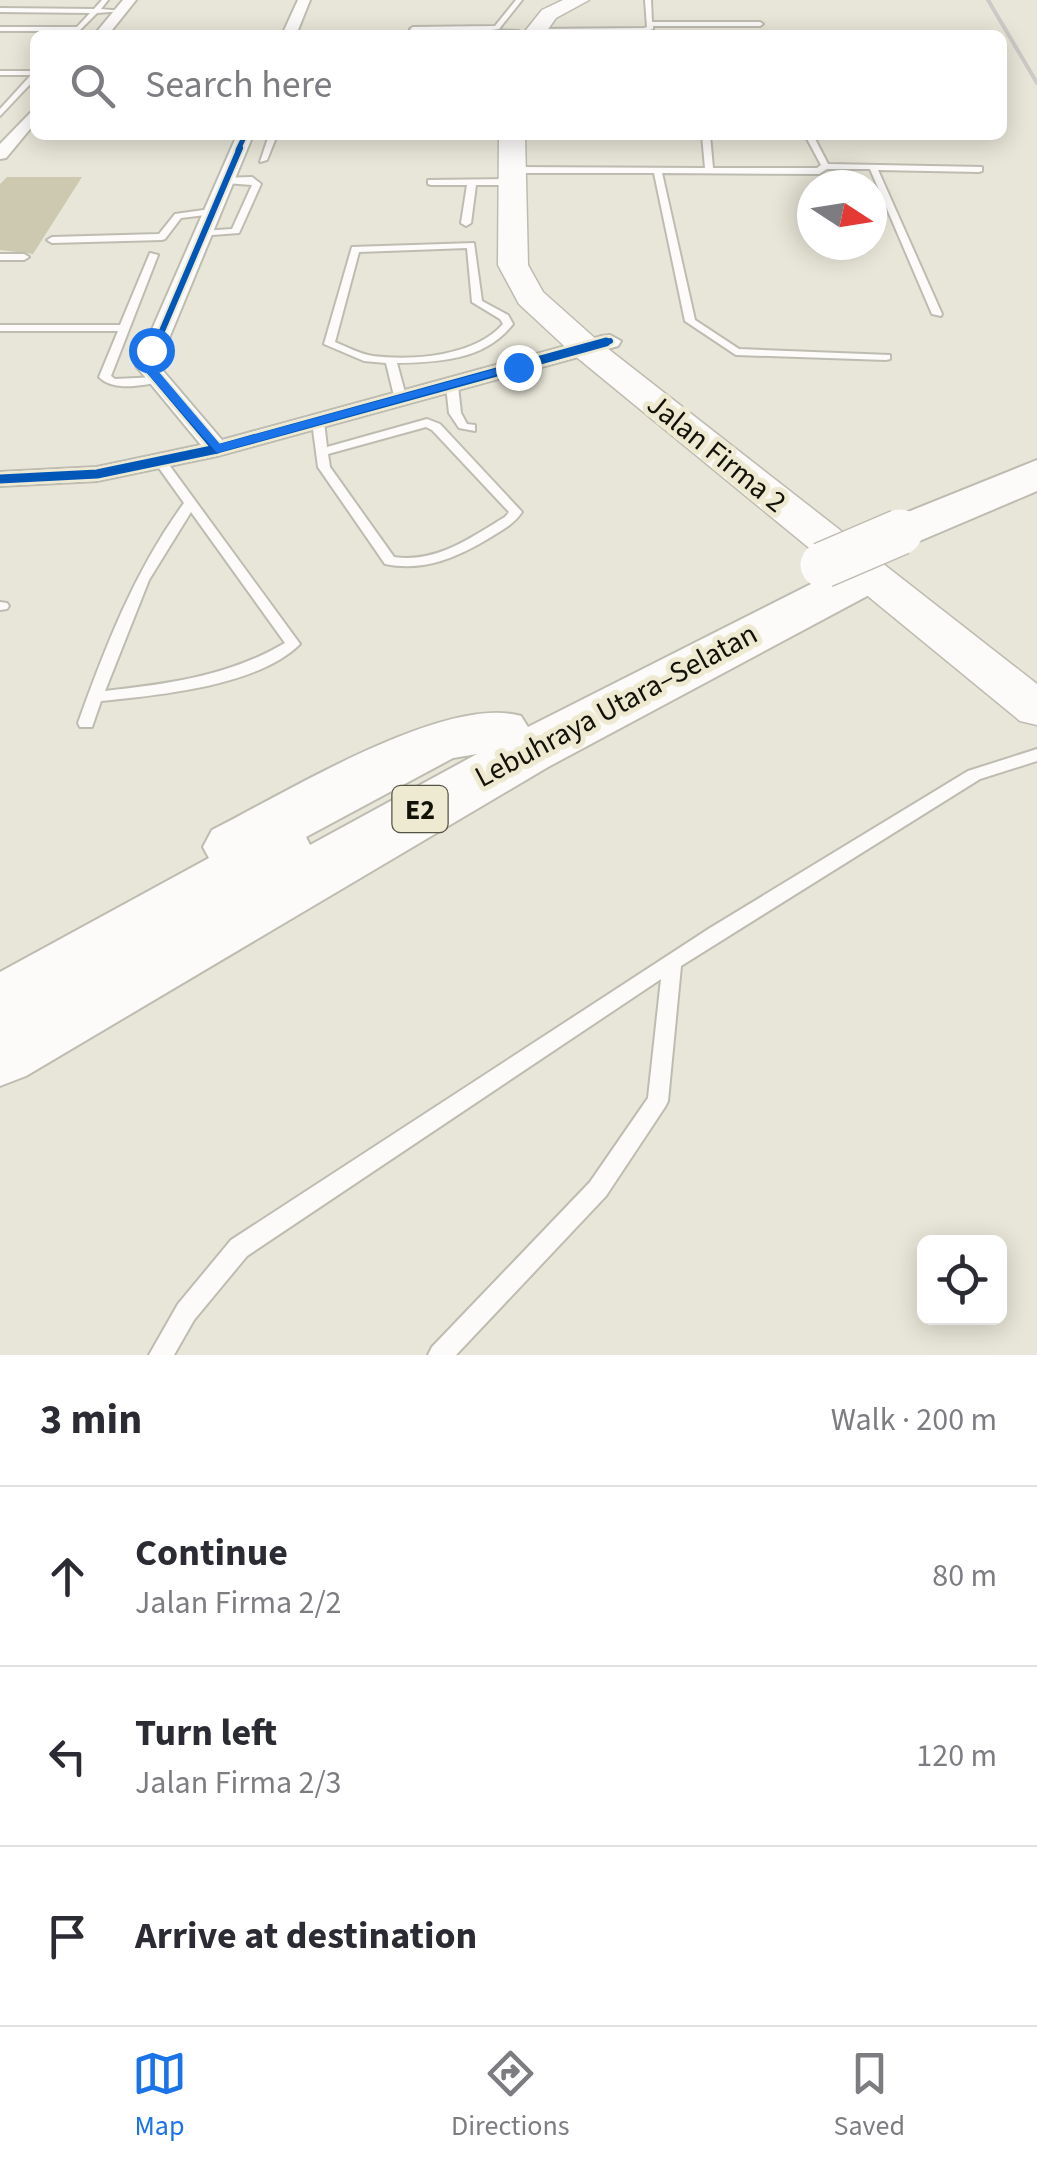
<!DOCTYPE html>
<html lang="en">
<head>
<meta charset="utf-8">
<style>
  :root { --surface:#fff; --page:#f7f7f7; --text:#2b2b33; --muted:#7c7c81; --line:#e1e1e2; --accent:#1a73e8 }
  body { margin:0; font-family:"Source Sans 3",sans-serif; background:var(--page); color:var(--text) }
  .controls { position:absolute; right:30px; bottom:30px; display:grid; overflow:hidden; border-radius:15px; box-shadow:0 5px 25px #0003 }
  .controls button { width:90px; height:90px; display:grid; place-items:center; padding:0; border:0; border-bottom:2px solid var(--line); background:var(--surface); color:var(--text); font:50px sans-serif }
  .compass { position:absolute; left:797px; top:170px; width:90px; height:90px; border-radius:50%; background:var(--surface); box-shadow:0 5px 25px #0003; rotate:102deg }
  .stop { position:absolute; width:30px; height:30px; margin:-22px; border:8px solid #1a73e8; border-radius:50%; background:#fff }
  .stop.end { background:#1a73e8; border-color:#fff; box-shadow:0 2px 10px #0008 }
  .list { margin:0; padding:0; list-style:none }
  h2 { display:flex; justify-content:space-between; align-items:center; height:130px; margin:0; padding:0 40px; font-size:42px }
  h2 small { font-size:32px; font-weight:400; color:var(--muted) }
  .list li { display:grid; grid-template-columns:65px 1fr auto; gap:30px; align-items:center; box-sizing:border-box; height:180px; padding:0 40px; border-top:2px solid var(--line) }
  .list b { display:block; font-size:38px; white-space:nowrap }
  .list p { margin:0; font-size:32px; white-space:nowrap; color:var(--muted) }
  .list em { font-size:32px; font-style:normal; color:var(--muted) }
  .icon { flex:none; width:55px; height:55px; fill:none; stroke:currentColor; stroke-width:2; stroke-linecap:round; stroke-linejoin:round }
  .map { position:relative; flex:none; width:1037px; height:1355px; overflow:hidden }
  .search { position:absolute; background:var(--surface); box-shadow:0 5px 25px #0003; left:30px; right:30px; top:30px; height:110px; display:flex; align-items:center; gap:25px; box-sizing:border-box; padding:0 35px; border-radius:15px; color:var(--muted); font-size:38px }
  .sheet { height:670px; background:var(--surface) }
  nav { display:flex; justify-content:space-around; align-items:center; box-sizing:border-box; height:140px; border-top:2px solid var(--line); background:var(--surface); font-size:28px; color:var(--muted) }
  nav a { display:grid; justify-items:center; gap:5px }
  nav .on { color:var(--accent) }
  .map>svg:first-child { display:block }
</style>
</head>
<body>
<div class="map">
<svg width="1037" height="1355" viewBox="0 0 1037 1355">
  <rect width="100%" height="100%" fill="#e8e6d8"/>
  <path fill="#cdc9b1" d="M7,177H82L33,254L0,250V184Z"/>
  <g fill="none" stroke-linecap="round" stroke-linejoin="round">
    <g stroke="#bebcb1" stroke-width="4">
      <g id="service">
        <path d="M102,0H108L101,9L123,11L97,13L79,31H0V27H77L90,13L0,12V8L94,9Z"/>
        <path d="M516,0H522L499,29L491,30L519,31L521,34H488L485,32L487,30L413,31L410,29L413,27L495,26Z"/>
        <path d="M645,0H651L652,22H760L763,24L760,26H653V29L644,32L536,33L533,31L536,29L644,28L647,27Z"/>
        <path d="M392,32H396L397,35H391Z"/>
        <path d="M0,71H35V79L0,116V109L31,75H0Z"/>
        <path d="M269,135H277L267,160L260,162Z"/>
        <path d="M702,135H710L713,168H817L821,165L805,135H813L828,164L982,167V171L979,172L878,170L942,314L941,316L932,314L870,169H827L819,174L662,173L695,320L739,349L890,355V359L886,360L736,355L685,321L654,173H511L507,170L511,167L705,168Z"/>
        <path d="M252,177L261,184L239,233L199,236L197,234L202,231L232,229L252,185L225,183L221,180L222,178Z"/>
        <path d="M428,180L511,179L515,182L511,185H476L471,223L466,226L461,223L467,185H431L428,184Z"/>
        <path d="M211,209L216,212L214,214L181,218L165,239L162,240L52,243L47,240L52,237L159,234L175,214Z"/>
        <path d="M474,243L482,301L508,315L513,324C485,360 440,362 397,363L407,400L401,403L395,400L386,363L364,361L324,344L352,247ZM467,248L472,302L500,319L503,324C475,356 414,361 373,356C360,354 347,347 335,342L359,252Z"/>
        <path d="M150,253L158,255L111,376L115,379L158,377L164,380L162,382C142,385 114,392 99,377L118,331H0V325H120Z"/>
        <path d="M0,254H24L29,257L24,260H0Z"/>
        <path d="M452,383L458,386L461,413L467,424L475,425V431L459,428L449,413L446,386Z"/>
        <path d="M318,418L324,422L327,447L427,419L440,424L522,512C514,524 504,529 491,537C458,557 425,572 385,564L318,467L312,422ZM426,427L432,430L509,512L505,517C470,538 437,563 394,557L330,467L328,454Z"/>
        <path d="M160,457L164,458L300,644C258,686 159,695 101,701L92,727H80L78,723C106,645 135,570 184,503L154,461ZM191,512L285,643C229,676 168,684 105,691L149,580Z"/>
        <path d="M0,602L7,603L9,606L7,609L0,610Z"/>
        <path d="M1037,749V761L980,779L681,966L668,1101L665,1107L606,1196L456,1355H428L432,1347L590,1182L648,1098L661,979L247,1256L194,1320L174,1355H149L178,1304L231,1240L710,928L968,771Z"/>
      </g>
    </g>
    <g stroke="#bebcb1" stroke-width="4">
      <g id="minor">
        <path d="M123,0H136L108,35H94Z"/>
        <path d="M298,0H310L296,35H282Z"/>
        <path d="M35,108V123L6,158L0,159V144Z"/>
        <path d="M237,135H253L158,365L222,440L602,336L610,335L621,341L618,346L217,456L97,481L0,486V472L97,467L201,445L136,366Z"/>
      </g>
    </g>
    <g stroke="#bebcb1" stroke-width="3">
      <g id="primary">
        <path d="M563,0H589L556,18L544,35H522L542,10Z"/>
        <path d="M499,135H525L528,265L543,292L598,341L1037,684V725L1020,721L574,355L519,304L498,265Z"/>
      </g>
    </g>
    <g stroke="#bebcb1" stroke-width="4">
      <g id="motorway">
        <path d="M1037,460V491L917,542L900,546L883,542L876,532L883,522Z"/>
        <path d="M851,569L869,573L876,584L869,595L548,767L26,1076L0,1086V972L209,858L203,847L212,830C284,794 445,694 521,716L528,727L833,573ZM477,754L310,845L306,837L453,758Z"/>
      </g>
    </g>
    <use href="#service" fill="#fcfbf9" fill-rule="evenodd"/>
    <use href="#minor" fill="#fcfbf9" fill-rule="evenodd"/>
    <use href="#primary" fill="#fcfbf9" fill-rule="evenodd"/>
    <use href="#motorway" fill="#fcfbf9" fill-rule="evenodd"/>
    <path stroke="#cbcac6" stroke-width="4" d="M988,0L1037,83"/>
    <g stroke="#bebcb1" stroke-width="48" stroke-linecap="butt">
      <path id="motorway-bridge" d="M823,565L900,532"/>
    </g>
    <use href="#motorway-bridge" stroke="#fcfbf9" stroke-width="45"/>
    <g stroke="#eeead2" stroke-width="8">
      <path id="cycleway-far2" d="M238,150L245,135"/>
    </g>
    <g stroke="#eeead2" stroke-width="10">
      <g id="cycleway-far1">
        <path d="M156,345L240,148"/>
        <path d="M597,345L610,341"/>
      </g>
    </g>
    <g stroke="#eeead2" stroke-width="14">
      <g id="cycleway">
        <path d="M157,342L147,366L217,449"/>
        <path d="M0,479L97,474L217,449L606,342"/>
      </g>
    </g>
    <use href="#cycleway-far2" stroke="#0057b8" stroke-width="5"/>
    <use href="#cycleway-far1" stroke="#0057b8" stroke-width="6"/>
    <use href="#cycleway" stroke="#0057b8" stroke-width="9"/>
  </g>
  <path fill="#1a73e8" d="M147,347H155L153,365L220,444L514,364L524,367L217,453L141,366Z"/>
  <g text-anchor="middle" stroke-width="10" stroke-linejoin="round" paint-order="stroke">
    <rect fill="#eeead2" stroke="#555345" stroke-width="2.5" x="392.5" y="786" width="55" height="46" rx="8"/>
    <g font-size="28" font-weight="bold" fill="#131209">
      <text x="420" y="819">E2</text>
    </g>
    <g font-size="30" fill="#131209" stroke="#eeead2">
      <text transform="translate(717 453) rotate(39)" y="10">Jalan Firma 2</text>
      <text transform="translate(616 705) rotate(-28)" y="10">Lebuhraya Utara–Selatan</text>
    </g>
  </g>
</svg>
<div class="controls">
<button><svg class="icon" aria-label="locate" viewBox="0 0 24 24"><circle cx="12" cy="12" r="6"/><path d="M12 2v4M12 18v4M2 12h4M18 12h4"/></svg></button>
</div>
<svg class="compass" viewBox="-18 -18 36 36"><path d="M0-13l5 13h-10z" fill="#e53935"/><path d="M0 13l5-13h-10z" fill="#7c7c81"/></svg>
<div class="stop" style="left:151px;top:350px"></div>
<div class="stop end" style="left:518px;top:367px"></div>
<div class="search"><svg class="icon" aria-label="search" viewBox="0 0 24 24"><circle cx="10" cy="10" r="6"/><path d="M15 15l6 6"/></svg>Search here</div>
</div>
<section class="sheet">
<h2>3 min<small>Walk · 200 m</small></h2>
<ul class="list">
<li><svg class="icon" aria-label="ahead" viewBox="0 0 24 24"><path d="M12 20V5M6 11l6-6 6 6"/></svg><div><b>Continue</b><p>Jalan Firma 2/2</p></div><em>80 m</em></li>
<li><svg class="icon" aria-label="left" viewBox="0 0 24 24"><path d="M17 20v-9H6M10 6l-5 5 5 5"/></svg><div><b>Turn left</b><p>Jalan Firma 2/3</p></div><em>120 m</em></li>
<li><svg class="icon" aria-label="arrive" viewBox="0 0 24 24"><path d="M6 21V4h12l-3 4 3 4H6"/></svg><div><b>Arrive at destination</b></div></li>
</ul>
</section>
<nav>
<a class="on"><svg class="icon" aria-label="map" viewBox="0 0 24 24"><path d="M3 6l6-2 6 2 6-2v14l-6 2-6-2-6 2zM9 4v14M15 6v14"/></svg>Map</a>
<a><svg class="icon" aria-label="directions" viewBox="0 0 24 24"><path d="M12 3l9 9-9 9-9-9zM9 14v-3h6M13 9l2 2-2 2"/></svg>Directions</a>
<a><svg class="icon" aria-label="saved" viewBox="0 0 24 24"><path d="M7 4h10v16l-5-4-5 4z"/></svg>Saved</a>
</nav>
</body>
</html>
